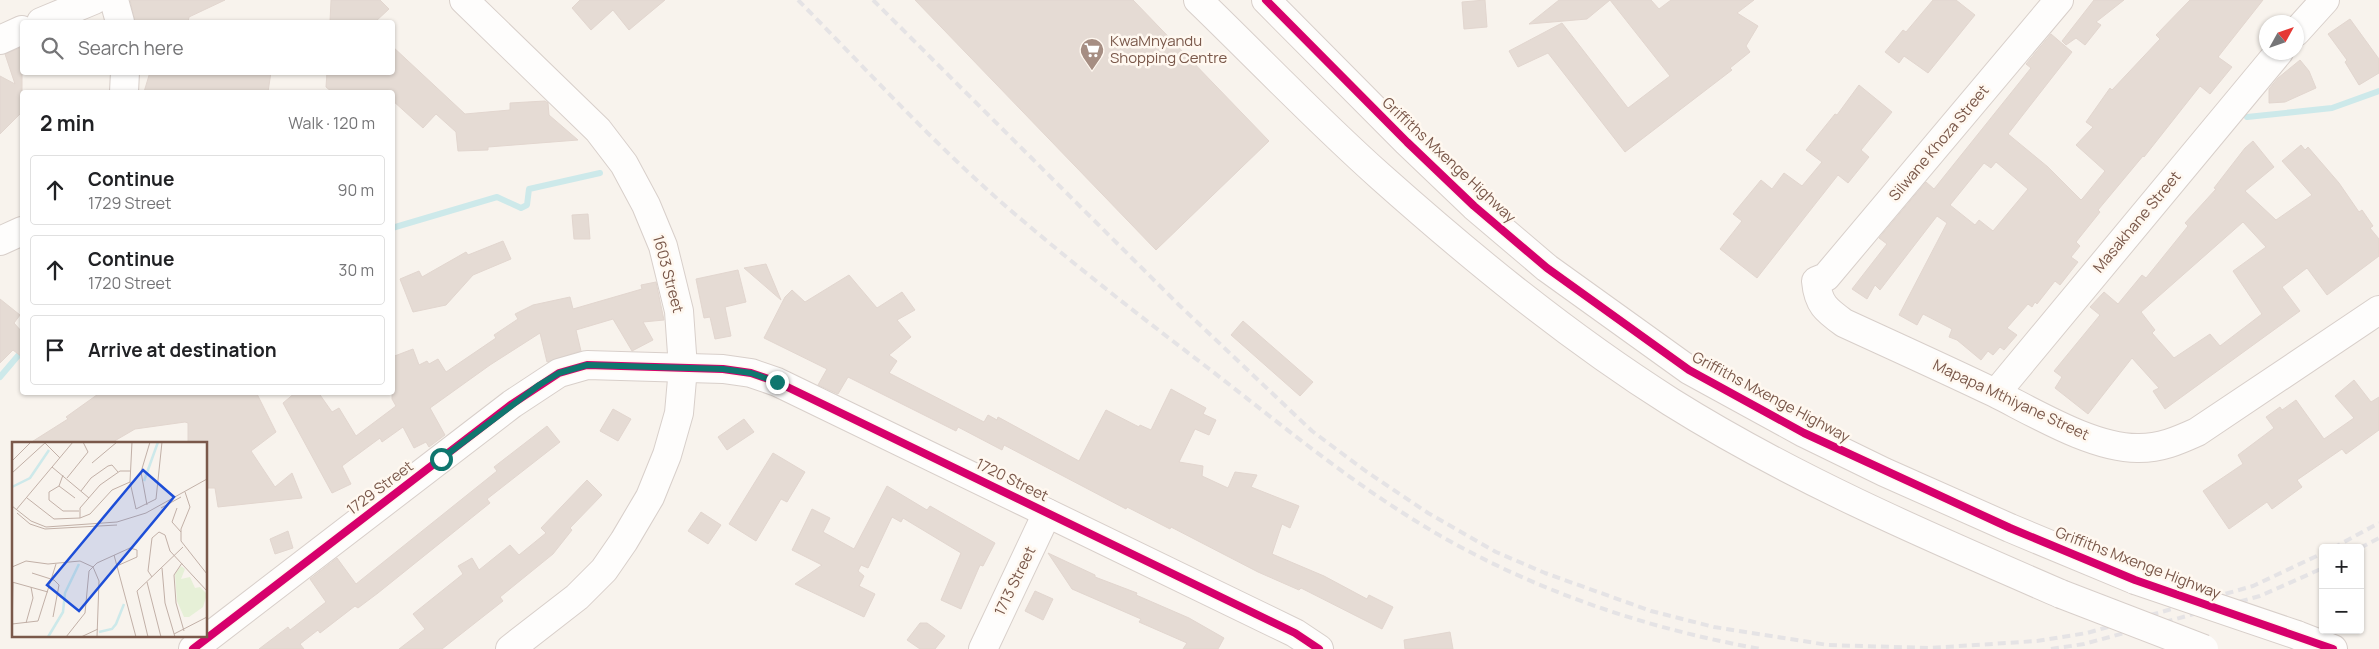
<!DOCTYPE html>
<html lang="en">
<head>
<meta charset="utf-8">
<style>
  :root { --surface:#fff; --page:#f2f2f2; --text:#202124; --muted:#757577; --line:#e0e0e0 }
  body { margin:0; font-family:Manrope,sans-serif; background:var(--page); color:var(--text) }
  .controls { position:absolute; right:15px; bottom:15px; display:grid; overflow:hidden; border-radius:5px; box-shadow:0 1px 4px #0004 }
  .controls button { width:45px; height:45px; display:grid; place-items:center; padding:0; border:0; border-bottom:1px solid var(--line); background:var(--surface); color:var(--text); font:25px sans-serif }
  .compass { position:absolute; left:2259px; top:15px; width:45px; height:45px; border-radius:50%; background:var(--surface); box-shadow:0 1px 4px #0004; rotate:50deg }
  .stop { position:absolute; width:15px; height:15px; margin:-11px; border:4px solid #0f766e; border-radius:50%; background:#fff }
  .stop.end { background:#0f766e; border-color:#fff; box-shadow:0 1px 5px #0008 }
  .list { margin:0; padding:0; list-style:none }
  h2 { display:flex; justify-content:space-between; align-items:center; height:65px; margin:0; padding:0 20px; font-size:21px }
  h2 small { font-size:16px; font-weight:400; color:var(--muted) }
  .list li { display:grid; grid-template-columns:32px 1fr auto; gap:15px; align-items:center; box-sizing:border-box; height:70px; margin:0 10px 10px; padding:0 10px; border:1px solid var(--line); border-radius:5px }
  .list b { display:block; font-size:19px; white-space:nowrap }
  .list p { margin:0; font-size:16px; white-space:nowrap; color:var(--muted) }
  .list em { font-size:16px; font-style:normal; color:var(--muted) }
  .icon { flex:none; width:28px; height:28px; fill:none; stroke:currentColor; stroke-width:2; stroke-linecap:round; stroke-linejoin:round }
  .map { position:relative; flex:none; width:2379px; height:649px; overflow:hidden }
  .search { position:absolute; background:var(--surface); box-shadow:0 1px 4px #0004; left:20px; top:20px; width:375px; height:55px; display:flex; align-items:center; gap:12px; box-sizing:border-box; padding:0 18px; border-radius:5px; color:var(--muted); font-size:19px }
  .panel { position:absolute; background:var(--surface); box-shadow:0 1px 4px #0004; left:20px; top:90px; width:375px; height:305px; border-radius:5px }
  .map>svg:first-child { display:block }
</style>
</head>
<body>
<div class="map">
<svg width="2379" height="649" viewBox="0 0 2379 649">
  <rect width="100%" height="100%" fill="#f8f3ed"/>
  <g fill="none" stroke-linecap="round" stroke-linejoin="round">
    <g stroke="#cde9ea" stroke-width="6">
      <path d="M2247,117L2332,108L2379,91"/>
      <path d="M392,228L497,197L521,208L527,205L529,189L600,173"/>
      <path d="M0,377L22,351"/>
    </g>
  </g>
  <g fill="#e5dbd4" stroke="#e2d6cf" fill-rule="evenodd">
    <path d="M130,0H225L189,17L188,22H135Z"/>
    <path d="M331,0H380L389,9L375,22H330Z"/>
    <path d="M580,0H665L629,30L613,10L591,30L572,8Z"/>
    <path d="M915,0H1133L1269,141L1156,250Z"/>
    <path d="M1485,0L1487,27L1464,29L1462,2Z"/>
    <path d="M1559,0H1651L1659,9L1671,0H1754L1737,13L1758,26L1746,46L1750,52L1730,68L1732,70L1625,152L1548,53L1518,67L1509,51L1562,23L1628,108L1670,76L1610,0L1587,19L1529,24Z"/>
    <path d="M1933,0H1956L1975,15L1928,73L1904,56L1899,63L1885,52L1903,30L1906,32Z"/>
    <path d="M2094,0H2124L2096,22L2101,25L2085,45L2076,38L2066,45L2062,41Z"/>
    <path d="M2190,0H2263L2218,57L2232,67L2210,94L2200,86L2144,157L2143,156L2098,210L2100,212L2076,242L2080,246L2071,257L2078,262L2060,285L2055,281L2037,304L2035,302L2032,307L2028,304L2007,328L2017,335L2004,350L2000,347L1993,355L1988,351L1981,360L1957,340L1949,337L1952,329L1923,314L1917,325L1899,315L1947,223L1937,216L1880,290L1875,285L1867,299L1852,289L1887,244L1879,238L1926,182L1934,189L2031,68L2026,64L2051,34L2072,52L2008,134L2048,167L2081,200L2083,198L2105,171L2076,145L2093,127L2086,122L2110,88L2112,90L2160,39L2156,35ZM1996,162L2028,189L1993,231L1979,220L1975,225L1950,205L1984,163L1991,168Z"/>
    <path d="M2350,19L2379,59V73L2359,85L2345,62L2347,60L2328,34Z"/>
    <path d="M392,46L465,114L510,110V103L545,101L548,103L549,115L578,140L488,147V150L458,151L456,132L436,114L423,128L392,100V92H332L326,87L327,72H392Z"/>
    <path d="M22,47V112L0,134V76L15,84L5,54Z"/>
    <path d="M2300,60L2309,71L2316,88L2285,102L2269,103V89L2278,78Z"/>
    <path d="M150,72H271L268,92H144Z"/>
    <path d="M1859,85L1892,112L1861,150L1869,157L1848,183L1838,175L1757,278L1720,249L1742,221L1733,214L1761,180L1772,189L1784,173L1802,186L1822,162L1806,150L1835,114L1837,115Z"/>
    <path d="M2253,141L2274,167L2245,191L2276,220L2312,195L2282,161L2301,145L2305,150L2308,147L2339,183L2359,212L2362,210L2373,226L2370,228L2379,239V256L2327,295L2307,268L2282,287L2300,311L2165,409L2153,391L2159,388L2132,358L2088,414L2055,388L2062,377L2054,371L2100,315L2090,307L2104,292L2118,304L2142,275L2146,278L2188,226L2185,223L2216,189L2214,188L2245,148ZM2243,222L2266,247L2233,271L2262,314L2220,346L2210,334L2174,358L2152,333L2155,330L2141,312Z"/>
    <path d="M588,214L590,239H574L572,215Z"/>
    <path d="M503,241L511,259L473,275L446,305L413,312L400,279L419,271L422,277L466,252L468,255Z"/>
    <path d="M766,264L781,300L744,268Z"/>
    <path d="M738,270L746,302L725,307L731,336L715,339L710,317L704,318L696,279Z"/>
    <path d="M849,275L877,308L902,292L915,310L897,320L911,337L889,355L897,361L889,373L984,422L988,415L997,420L998,417L1079,461L1106,410L1139,427L1140,425L1151,430L1171,389L1206,408L1203,414L1216,420L1209,435L1195,429L1179,462L1203,466L1202,476L1228,488L1235,472L1257,475L1251,487L1299,506L1290,528L1282,524L1272,554L1324,576L1367,599L1369,595L1393,607L1382,629L1301,588L1299,590L1258,572L1171,527L1170,529L1127,507L1126,509L1004,445L1002,450L958,427L956,431L848,377L838,394L818,385L827,369L764,338L785,297L792,290L805,302Z"/>
    <path d="M656,282L664,320L643,322L653,340L632,351L613,319L576,330L581,351L547,362L540,333L490,365L430,408L445,435L429,447L426,442L414,448L403,427L382,442L380,438L342,466L351,484L332,493L283,403L296,392H318L332,412L339,408L356,436L396,406L392,399V357L413,349L419,365L427,361L429,364L438,359L446,372L496,338L494,335L518,319L515,314L533,305L570,297L573,309L642,289L641,285Z"/>
    <path d="M0,299L20,315L14,323L22,332V357L13,350L0,363Z"/>
    <path d="M1243,321L1313,382L1300,396L1231,335Z"/>
    <path d="M2354,380L2371,402L2379,397V430L2346,454L2342,449L2297,480L2302,487L2272,509L2267,502L2229,529L2203,491L2243,464L2238,455L2274,428L2266,417L2280,407L2282,410L2296,400L2324,439L2354,418L2335,396Z"/>
    <path d="M101,392H256L276,432L251,451L275,487L292,473L302,498L218,507L215,488H206V443H188V423L185,422L135,429L111,443H30L68,419L66,417Z"/>
    <path d="M613,409L631,419L618,441L600,431Z"/>
    <path d="M744,419L754,432L727,450L718,437Z"/>
    <path d="M547,426L560,442L487,499L490,503L378,593L358,608L355,606L320,633L318,630L300,644L304,649H259L288,627L290,630L326,602L310,579L337,558L356,584L497,471L494,467Z"/>
    <path d="M773,453L805,472L787,502L781,499L756,541L729,524Z"/>
    <path d="M587,480L602,495L570,528L572,530L553,554L500,597L503,601L442,649H399L425,629L413,614L463,574L458,566L472,558L479,570L510,545L519,555L546,533L541,528Z"/>
    <path d="M887,486L927,510L930,506L995,543L983,566L980,565L961,609L941,600L961,553L903,518L901,522L892,517L868,568L861,565L858,571L864,576L859,586L875,594L864,617L795,584L822,565L792,550L812,509L830,518L823,532L854,549Z"/>
    <path d="M701,512L721,525L708,544L688,531Z"/>
    <path d="M288,531L293,548L275,554L270,539Z"/>
    <path d="M1048,553L1095,575V577L1137,593L1136,595L1189,618L1224,638L1218,649H1183L1187,643L1139,622L1141,619L1072,589Z"/>
    <path d="M1035,591L1053,599L1043,620L1025,611Z"/>
    <path d="M920,623H927L945,636L935,649H920L907,640Z"/>
    <path d="M1450,632L1453,649H1405L1404,640Z"/>
  </g>
  <g fill="none" stroke-linecap="round" stroke-linejoin="round">
    <g stroke="#d8cfca" stroke-width="30">
      <g id="minor">
        <path d="M114,0L120,22"/>
        <path d="M464,0L598,130L624,164L646,205L663,246L679,311L683,368L679,413L667,455L650,497L624,541L604,570L577,597L510,649"/>
        <path d="M1198,0C1259,59 1318,121 1381,177C1472,258 1567,336 1671,402C1794,479 1927,536 2061,594"/>
        <path d="M1266,0L1407,142L1474,206L1547,268L1689,370L1804,433L1884,472L2010,528L2135,580"/>
        <path d="M2059,0L1826,277L1816,281C1818,304 1826,310 1844,323C1894,346 1945,369 1995,393C2035,413 2094,449 2139,448C2161,448 2177,441 2197,432L2379,310"/>
        <path d="M41,22L94,0"/>
        <path d="M2296,32L2325,0"/>
        <path d="M0,40L22,30"/>
        <path d="M124,92L125,72"/>
        <path d="M0,241L22,231"/>
        <path d="M1996,393L2279,52"/>
        <path d="M2297,635L2333,649"/>
        <path d="M193,649L512,404L559,373L587,365L723,369L751,373L777,382L1295,633L1319,649"/>
        <path d="M983,649L1047,513"/>
      </g>
    </g>
    <use href="#minor" stroke="#fefdfc" stroke-width="28"/>
    <g stroke="#e5e3e5" stroke-width="4" stroke-dasharray="8 5" stroke-linecap="butt">
      <path d="M798,0C871,74 942,153 1022,220C1082,271 1145,320 1208,368C1283,426 1356,487 1439,535C1538,592 1648,629 1761,649"/>
      <path d="M873,0L1179,305L1312,431L1367,472L1428,513L1496,552L1545,573L1651,611L1714,627L1828,645L1930,648L2037,641L2087,633L2253,586L2323,553"/>
      <path d="M2333,548L2379,523"/>
      <path d="M2360,548L2379,538"/>
      <path d="M2051,649L2084,644L2260,596L2323,568"/>
    </g>
    <g stroke="#d8cfca" stroke-width="30" stroke-linecap="butt">
      <g id="minor-bridge">
        <path d="M2135,580L2297,635"/>
        <path d="M2061,594L2204,649"/>
      </g>
    </g>
    <use href="#minor-bridge" stroke="#fefdfc" stroke-width="28"/>
    <g stroke="#fff8f0" stroke-width="11">
      <g id="cycleway">
        <path d="M1266,0L1407,142L1474,206L1547,268L1689,370L1804,433L2010,528L2135,580L2333,649"/>
        <path d="M193,649L512,404L559,373L587,365L723,369L751,373L777,382L1295,633L1319,649"/>
      </g>
    </g>
    <use href="#cycleway" stroke="#d6006c" stroke-width="8"/>
  </g>
  <g fill="none" stroke-linecap="round" stroke-linejoin="round">
    <path stroke="#0f766e" stroke-width="6" d="M441,459L539,385L559,373L587,365L723,369L751,373L777,382"/>
  </g>
  <defs>
    <g id="supermarket-pin" transform="scale(1.25)"><path d="M0 17L-7.5 6A9.5 9.5 0 1 1 7.5 6Z" fill="#a68e83" stroke="#fff8f0"/><path d="M-6-5.5h2.5l.6 2H6L4.5 2H-2.5L-4.4-4H-6ZM-1.5 3.2a1.3 1.3 0 1 0 .1 0ZM3 3.2a1.3 1.3 0 1 0 .1 0Z" fill="#fff"/></g>
  </defs>
  <g fill-rule="evenodd">
    <use href="#supermarket-pin" x="1092" y="50"/>
  </g>
  <g text-anchor="middle" stroke-width="5" stroke-linejoin="round" paint-order="stroke">
    <g font-size="15" fill="#7a584a" stroke="#fff8f0" text-anchor="start">
      <text x="1110" y="46">KwaMnyandu<tspan x="1110" dy="17">Shopping Centre</tspan></text>
    </g>
    <g font-size="15" fill="#7a584a" stroke="#fff8f0">
      <text transform="translate(1939 143) rotate(-50)" y="5">Silwane Khoza Street</text>
      <text transform="translate(1449 160) rotate(43)" y="5">Griffiths Mxenge Highway</text>
      <text transform="translate(2137 222) rotate(-50)" y="5">Masakhane Street</text>
      <text transform="translate(668 274) rotate(75)" y="5">1603 Street</text>
      <text transform="translate(1771 397) rotate(28)" y="5">Griffiths Mxenge Highway</text>
      <text transform="translate(2011 400) rotate(25)" y="5">Mapapa Mthiyane Street</text>
      <text transform="translate(1012 480) rotate(26)" y="5">1720 Street</text>
      <text transform="translate(380 488) rotate(-37)" y="5">1729 Street</text>
      <text transform="translate(2138 563) rotate(21)" y="5">Griffiths Mxenge Highway</text>
      <text transform="translate(1015 581) rotate(-64)" y="5">1713 Street</text>
    </g>
  </g>
  <g transform="translate(12 442)">
    <rect width="195" height="195" fill="#f8f3ed"/>
    <path d="M169,124L173,127L169,137L178,135L183,146L188,145L195,152L191,165L177,175H172L165,159L163,132Z" fill="#e6f0d7"/>
    <path fill="none" stroke="#cde9ea" stroke-width="2.5" d="M132,39L146,0M0,45L18,36L37,8M87,190L100,187L104,182L112,162M36,195L51,170L53,151L67,122"/>
    <path fill="none" stroke="#c2b0a7" stroke-width="1" d="M120,0L118,40L124,67L144,57L150,0M33,1L48,16M0,19L19,0M80,21L105,0M40,25L77,56M0,31L34,0M51,33L47,44L37,50V58L51,69H67M55,36L76,10L71,0M47,44L63,56M69,49L79,36L96,24L100,23L106,30M173,50L178,65L169,87V99L195,132M15,56L42,77L68,76L78,72L100,48L118,40M135,63L129,30L138,0M0,64L19,79L34,85L105,80L134,71L195,37M149,66L169,55M165,66L160,80L169,90M4,68L61,0M5,71L18,82L33,87L105,83M68,76V66L88,43L108,29H118M102,113L124,195M170,121L162,133L164,161L172,189M0,125L14,119L36,122L68,119L81,125L87,139L85,195M150,126L153,161L163,195M20,131L42,138L47,143L41,175M140,135L136,129L140,96L147,90L153,93L158,109L195,149M0,140L36,150M135,140L149,195M14,181L21,156L19,145M0,182L26,179L44,122M162,192L195,175M0,195L1,140M54,195L73,171L77,129L85,121L118,106L125,108V115L107,123M69,195L86,187M136,195L125,149L171,105"/>
    <path fill="#1d4ed8" fill-opacity="0.15" stroke="#1d4ed8" stroke-width="2.5" d="M131,28L162,55L67,169L35,143Z"/>
    <rect width="195" height="195" fill="none" stroke="#7a584a" stroke-width="2.5"/>
  </g>
</svg>
<div class="controls">
<button>+</button>
<button>−</button>
</div>
<svg class="compass" viewBox="-18 -18 36 36"><path d="M0-13l5 13h-10z" fill="#e53935"/><path d="M0 13l5-13h-10z" fill="#757577"/></svg>
<div class="stop" style="left:441px;top:459px"></div>
<div class="stop end" style="left:777px;top:382px"></div>
<div class="search"><svg class="icon" aria-label="search" viewBox="0 0 24 24"><circle cx="10" cy="10" r="6"/><path d="M15 15l6 6"/></svg>Search here</div>
<section class="panel">
<h2>2 min<small>Walk · 120 m</small></h2>
<ul class="list">
<li><svg class="icon" aria-label="ahead" viewBox="0 0 24 24"><path d="M12 20V5M6 11l6-6 6 6"/></svg><div><b>Continue</b><p>1729 Street</p></div><em>90 m</em></li>
<li><svg class="icon" aria-label="ahead" viewBox="0 0 24 24"><path d="M12 20V5M6 11l6-6 6 6"/></svg><div><b>Continue</b><p>1720 Street</p></div><em>30 m</em></li>
<li><svg class="icon" aria-label="arrive" viewBox="0 0 24 24"><path d="M6 21V4h12l-3 4 3 4H6"/></svg><div><b>Arrive at destination</b></div></li>
</ul>
</section>
</div>
</body>
</html>
